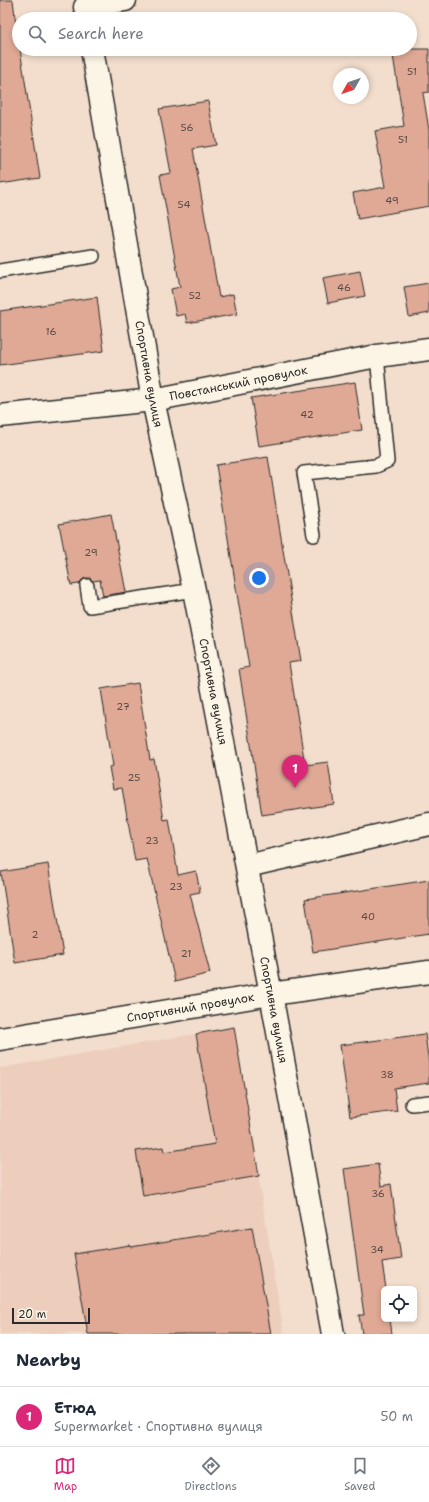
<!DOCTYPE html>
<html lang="en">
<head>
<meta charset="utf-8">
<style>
  :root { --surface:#fff; --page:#f6f6f7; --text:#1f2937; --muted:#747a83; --line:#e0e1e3; --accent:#db2777 }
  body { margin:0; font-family:"Shantell Sans",sans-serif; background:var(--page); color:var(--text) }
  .controls { position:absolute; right:12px; bottom:12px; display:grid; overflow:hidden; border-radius:6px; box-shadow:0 2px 6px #0003 }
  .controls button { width:36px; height:36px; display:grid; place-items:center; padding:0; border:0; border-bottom:1px solid var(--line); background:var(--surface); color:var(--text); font:20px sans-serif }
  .compass { position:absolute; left:333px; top:68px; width:36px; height:36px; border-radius:50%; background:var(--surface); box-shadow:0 2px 6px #0003; rotate:230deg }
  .scale { position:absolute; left:12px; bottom:10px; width:78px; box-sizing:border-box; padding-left:4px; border:2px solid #2b2b2b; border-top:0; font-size:11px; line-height:14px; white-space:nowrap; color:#2b2b2b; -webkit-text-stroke:3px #fcf5e5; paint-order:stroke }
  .you { position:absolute; left:259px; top:578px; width:14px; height:14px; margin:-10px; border:3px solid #fff; border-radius:50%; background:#1a73e8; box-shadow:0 0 0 6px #1a73e833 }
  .badge { display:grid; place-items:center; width:26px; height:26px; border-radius:50%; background:var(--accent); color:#fff; font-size:13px; font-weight:700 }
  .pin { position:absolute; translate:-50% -33px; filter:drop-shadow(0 1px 2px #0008) }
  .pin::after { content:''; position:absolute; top:21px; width:14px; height:12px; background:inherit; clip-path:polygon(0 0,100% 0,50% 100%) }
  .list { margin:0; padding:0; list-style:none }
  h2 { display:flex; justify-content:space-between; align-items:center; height:52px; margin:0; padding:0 16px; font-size:17px }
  h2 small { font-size:13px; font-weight:400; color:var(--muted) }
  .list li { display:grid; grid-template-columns:26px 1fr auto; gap:12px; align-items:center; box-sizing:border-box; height:60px; padding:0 16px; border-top:1px solid var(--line) }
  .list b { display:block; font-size:15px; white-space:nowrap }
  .list p { margin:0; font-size:13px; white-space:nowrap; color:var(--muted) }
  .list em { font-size:13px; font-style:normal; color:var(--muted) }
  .icon { flex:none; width:22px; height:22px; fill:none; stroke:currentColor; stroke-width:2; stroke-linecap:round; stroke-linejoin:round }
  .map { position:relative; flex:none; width:429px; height:1334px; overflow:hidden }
  .search { position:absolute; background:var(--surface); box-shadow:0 2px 6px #0003; left:12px; right:12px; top:12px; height:44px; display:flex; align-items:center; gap:10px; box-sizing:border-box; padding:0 14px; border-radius:22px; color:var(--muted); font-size:15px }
  .sheet { height:112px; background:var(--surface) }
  nav { display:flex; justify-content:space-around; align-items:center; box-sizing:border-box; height:56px; border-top:1px solid var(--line); background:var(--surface); font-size:11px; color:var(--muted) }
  nav a { display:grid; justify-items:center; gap:2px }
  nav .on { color:var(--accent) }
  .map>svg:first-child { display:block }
</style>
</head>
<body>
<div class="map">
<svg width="429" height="1334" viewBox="0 0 429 1334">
  <rect width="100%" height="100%" fill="#f3decd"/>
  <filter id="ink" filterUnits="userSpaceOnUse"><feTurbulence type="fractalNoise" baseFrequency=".025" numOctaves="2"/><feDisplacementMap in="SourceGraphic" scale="8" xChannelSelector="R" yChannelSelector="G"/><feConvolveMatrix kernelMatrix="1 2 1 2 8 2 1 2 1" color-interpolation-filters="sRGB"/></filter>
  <g filter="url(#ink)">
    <path fill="#edcebc" d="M234,1027L284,1334H0V1068Z"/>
    <g fill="#dfa995" stroke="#2b2b2b">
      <path d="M0,0H13L19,49H20L40,178L0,184Z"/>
      <path d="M392,49H429V92L423,93L429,130V206L358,219L353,193L385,187L375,131L404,126Z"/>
      <path d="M208,101L216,145L193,149L219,297L233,294L237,314L187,323L185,314L176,316L171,289L180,287L160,175L171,173L159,109Z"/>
      <path d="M360,271L365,296L328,303L323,278Z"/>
      <path d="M429,283V313L409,317L404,287Z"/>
      <path d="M97,297L104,351L0,365V311Z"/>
      <path d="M355,382L362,430L259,446L251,398Z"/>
      <path d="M268,457L301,661L289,663L305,765L328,762L334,804L262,815L239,669L249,667L216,465Z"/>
      <path d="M111,514L126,592L103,596L100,580L93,581L90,578H85L82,580L79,584L71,585L59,524Z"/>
      <path d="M138,683L150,760L154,759L164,820L169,819L178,875L196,871L200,892L190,894L210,973L175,982L147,859L135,861L122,788L113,789L109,767L113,766L101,689Z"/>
      <path d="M48,864L63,955L15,963L1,872Z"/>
      <path d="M429,880V934L313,952L305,899Z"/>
      <path d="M234,1027L259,1176L143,1196L136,1151L163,1147L164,1152L215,1144L196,1034Z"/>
      <path d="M425,1034L429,1065V1083L394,1088L397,1111L350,1117L340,1045Z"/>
      <path d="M378,1164L381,1186L391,1184L401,1259L382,1262L386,1289H384V1319H390L392,1334H362L359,1315H364L344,1169Z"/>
      <path d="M252,1227L271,1334H88L74,1254L130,1245L131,1247Z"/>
    </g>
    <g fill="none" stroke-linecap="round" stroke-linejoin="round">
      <g stroke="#2b2b2b" stroke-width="16">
        <g id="lane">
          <path d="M0,271L93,256"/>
          <path d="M314,535L304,473L376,466L387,461L377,356"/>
          <path d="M87,586L90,606L194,590"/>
          <path d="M412,1104L429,1102"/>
        </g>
      </g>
      <g stroke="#2b2b2b" stroke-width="25">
        <g id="street">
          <path d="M85,7L125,0"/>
          <path id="s1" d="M92,49L153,400L194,590L271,994L333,1334"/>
          <path id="s2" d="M0,416L153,400L377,356L429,349"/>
          <path d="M247,866L429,824"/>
          <path id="s3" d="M0,1039L271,994L429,972"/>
        </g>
      </g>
      <use href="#lane" stroke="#fcf5e5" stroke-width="13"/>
      <use href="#street" stroke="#fcf5e5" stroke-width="22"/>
    </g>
  </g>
  <g text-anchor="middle" stroke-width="3" stroke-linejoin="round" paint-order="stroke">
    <g font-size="10" fill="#584a46">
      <text x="412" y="75">51</text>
      <text x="187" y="131">56</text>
      <text x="403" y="143">51</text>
      <text x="392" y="204">49</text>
      <text x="184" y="208">54</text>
      <text x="344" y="291">46</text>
      <text x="195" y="299">52</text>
      <text x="51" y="335">16</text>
      <text x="307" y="418">42</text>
      <text x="91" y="556">29</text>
      <text x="123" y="710">27</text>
      <text x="134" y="781">25</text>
      <text x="152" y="844">23</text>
      <text x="176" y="890">23</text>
      <text x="368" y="920">40</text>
      <text x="35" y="938">2</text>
      <text x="186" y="957">21</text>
      <text x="387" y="1078">38</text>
      <text x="378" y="1197">36</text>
      <text x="377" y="1253">34</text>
    </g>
    <g font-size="12" fill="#2b2b2b" stroke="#fcf5e5">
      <text dy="4" stroke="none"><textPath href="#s1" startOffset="330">Спортивна вулиця</textPath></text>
      <text dy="4" stroke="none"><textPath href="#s2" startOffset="241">Повстанський провулок</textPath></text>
      <text dy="4" stroke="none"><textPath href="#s1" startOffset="654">Спортивна вулиця</textPath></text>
      <text dy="4" stroke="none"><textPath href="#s3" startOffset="193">Спортивний провулок</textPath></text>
      <text dy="4" stroke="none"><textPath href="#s1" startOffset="978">Спортивна вулиця</textPath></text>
    </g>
  </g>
</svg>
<div class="controls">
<button><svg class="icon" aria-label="locate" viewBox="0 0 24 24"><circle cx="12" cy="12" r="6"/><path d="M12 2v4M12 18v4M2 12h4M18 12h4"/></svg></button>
</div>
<svg class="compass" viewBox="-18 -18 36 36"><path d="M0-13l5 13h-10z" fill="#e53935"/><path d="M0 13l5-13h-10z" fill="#747a83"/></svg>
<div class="scale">20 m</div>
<div class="you"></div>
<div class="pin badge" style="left:295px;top:788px">1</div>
<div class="search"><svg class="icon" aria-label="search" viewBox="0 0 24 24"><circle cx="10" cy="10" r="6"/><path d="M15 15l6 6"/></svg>Search here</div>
</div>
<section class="sheet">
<h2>Nearby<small></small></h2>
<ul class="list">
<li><span class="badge">1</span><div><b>Етюд</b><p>Supermarket · Спортивна вулиця</p></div><em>50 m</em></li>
</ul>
</section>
<nav>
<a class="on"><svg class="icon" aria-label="map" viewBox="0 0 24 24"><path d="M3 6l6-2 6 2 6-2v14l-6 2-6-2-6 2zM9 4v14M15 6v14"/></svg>Map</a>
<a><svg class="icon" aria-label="directions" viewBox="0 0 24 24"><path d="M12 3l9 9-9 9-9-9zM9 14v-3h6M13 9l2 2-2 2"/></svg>Directions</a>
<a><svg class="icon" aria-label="saved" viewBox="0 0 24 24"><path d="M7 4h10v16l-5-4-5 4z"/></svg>Saved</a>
</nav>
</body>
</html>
